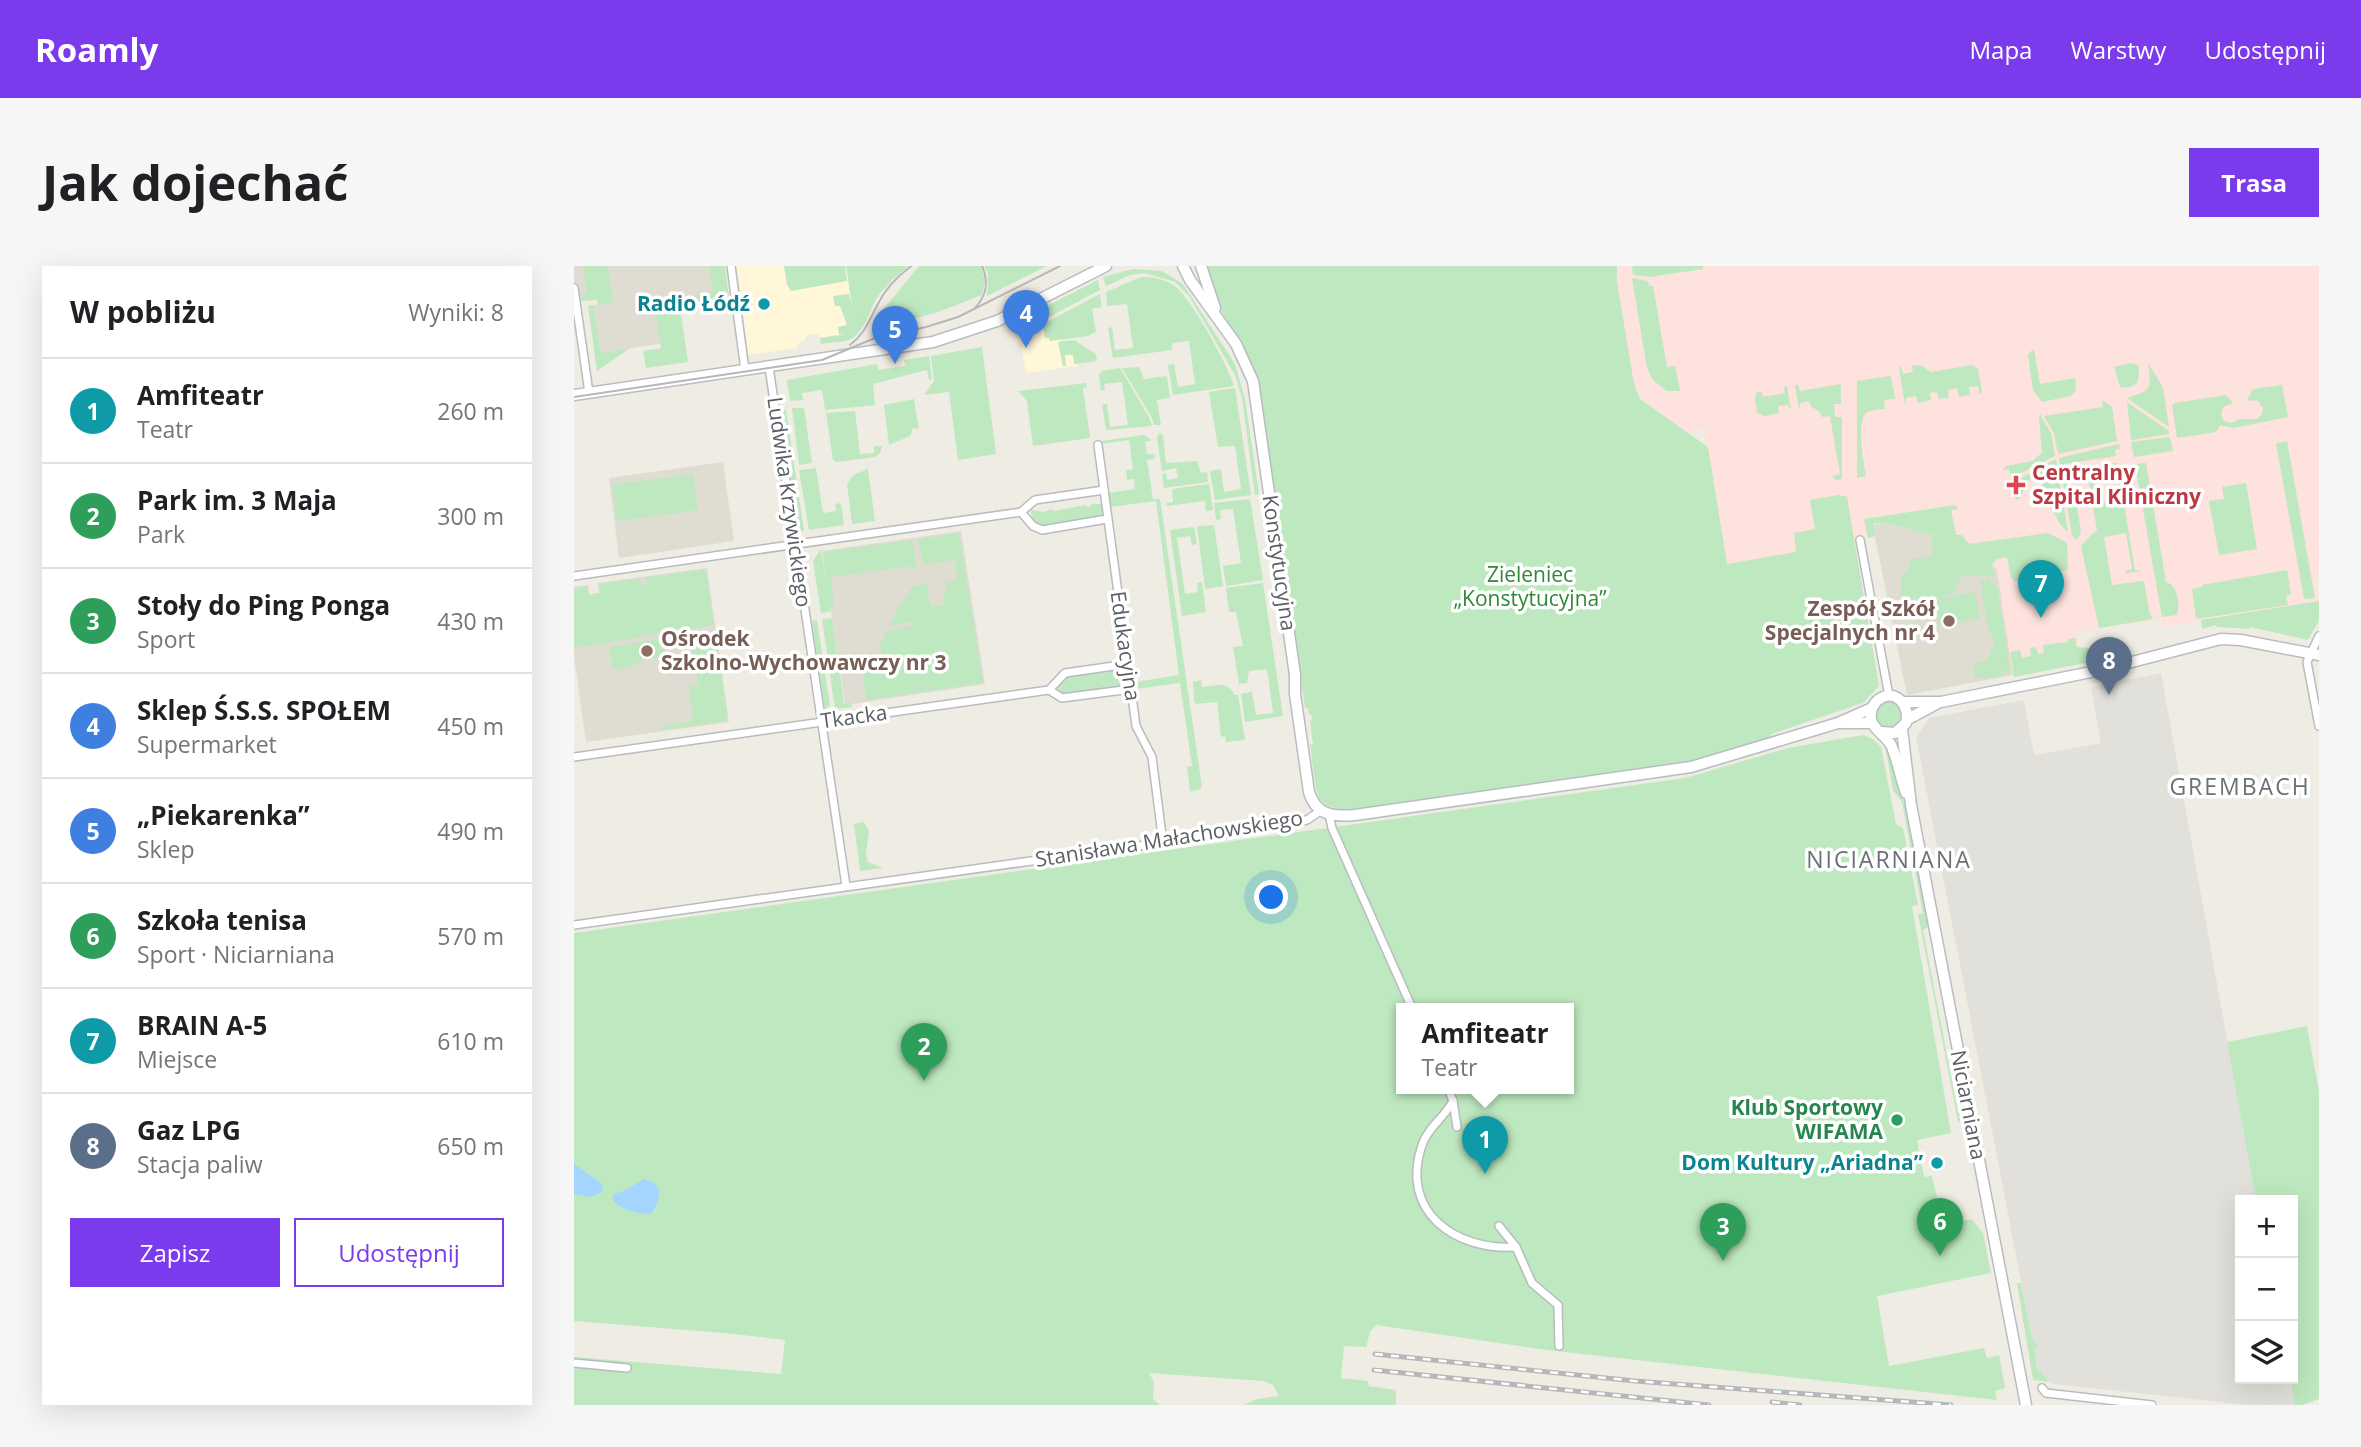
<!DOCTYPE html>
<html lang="pl">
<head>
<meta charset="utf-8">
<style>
  :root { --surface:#fff; --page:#f6f6f6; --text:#202124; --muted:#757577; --line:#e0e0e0; --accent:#7c3aed }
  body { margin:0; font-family:"Open Sans",sans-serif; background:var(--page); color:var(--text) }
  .controls { position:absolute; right:21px; bottom:21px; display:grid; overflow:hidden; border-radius:0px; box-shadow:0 7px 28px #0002 }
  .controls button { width:63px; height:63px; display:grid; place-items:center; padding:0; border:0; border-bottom:2px solid var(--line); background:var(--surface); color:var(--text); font:35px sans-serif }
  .you { position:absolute; left:698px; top:632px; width:24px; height:24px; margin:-18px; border:5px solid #fff; border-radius:50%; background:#1a73e8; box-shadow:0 0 0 10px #1a73e833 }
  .badge { display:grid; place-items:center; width:46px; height:46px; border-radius:50%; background:var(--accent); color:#fff; font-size:23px; font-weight:700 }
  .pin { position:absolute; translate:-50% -58px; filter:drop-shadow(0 2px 4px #0008) }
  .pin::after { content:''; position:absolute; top:37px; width:24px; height:21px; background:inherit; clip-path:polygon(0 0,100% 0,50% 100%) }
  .popup { position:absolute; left:822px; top:737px; width:178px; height:91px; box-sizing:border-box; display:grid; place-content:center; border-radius:0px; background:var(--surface); filter:drop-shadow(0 2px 5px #0005); font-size:23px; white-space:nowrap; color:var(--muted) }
  .popup b { font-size:26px; color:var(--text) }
  .popup::after { content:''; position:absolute; left:50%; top:100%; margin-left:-14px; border:14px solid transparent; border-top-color:var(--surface) }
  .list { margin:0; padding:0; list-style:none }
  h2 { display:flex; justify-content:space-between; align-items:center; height:91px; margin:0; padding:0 28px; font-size:30px }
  h2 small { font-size:23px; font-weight:400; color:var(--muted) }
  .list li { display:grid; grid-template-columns:46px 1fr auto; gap:21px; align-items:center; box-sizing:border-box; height:105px; padding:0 28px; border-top:2px solid var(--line) }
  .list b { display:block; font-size:26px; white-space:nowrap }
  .list p { margin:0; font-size:23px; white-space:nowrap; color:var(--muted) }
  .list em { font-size:23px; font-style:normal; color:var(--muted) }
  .actions { display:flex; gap:14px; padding:21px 28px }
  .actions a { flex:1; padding:16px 0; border:2px solid var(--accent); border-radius:0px; text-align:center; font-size:24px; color:var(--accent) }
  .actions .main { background:var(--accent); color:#fff }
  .icon { flex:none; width:38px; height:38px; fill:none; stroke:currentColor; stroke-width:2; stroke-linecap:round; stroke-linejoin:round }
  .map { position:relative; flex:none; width:1745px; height:1139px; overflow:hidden; border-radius:0px }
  header { display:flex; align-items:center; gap:42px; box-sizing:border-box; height:98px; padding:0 35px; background:var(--accent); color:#fff }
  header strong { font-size:33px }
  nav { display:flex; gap:38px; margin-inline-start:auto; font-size:24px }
  .intro { display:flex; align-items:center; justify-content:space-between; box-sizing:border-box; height:168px; padding:0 42px }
  h1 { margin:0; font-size:49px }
  .button { padding:18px 32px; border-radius:0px; background:var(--accent); color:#fff; font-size:24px; font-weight:700 }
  main { display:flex; gap:42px; padding:0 42px }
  aside { flex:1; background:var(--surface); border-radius:0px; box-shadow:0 7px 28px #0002 }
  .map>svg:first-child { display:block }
</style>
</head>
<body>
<header>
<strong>Roamly</strong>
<nav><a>Mapa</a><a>Warstwy</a><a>Udostępnij</a></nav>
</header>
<div class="intro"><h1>Jak dojechać</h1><a class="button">Trasa</a></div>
<main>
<aside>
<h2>W pobliżu<small>Wyniki: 8</small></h2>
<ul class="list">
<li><span class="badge" style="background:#0f9aa8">1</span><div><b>Amfiteatr</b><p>Teatr</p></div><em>260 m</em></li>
<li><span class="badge" style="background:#2e9e5b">2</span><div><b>Park im. 3 Maja</b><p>Park</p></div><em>300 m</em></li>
<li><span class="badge" style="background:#2e9e5b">3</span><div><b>Stoły do Ping Ponga</b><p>Sport</p></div><em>430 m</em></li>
<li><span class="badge" style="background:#3f7fe0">4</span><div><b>Sklep Ś.S.S. SPOŁEM</b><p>Supermarket</p></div><em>450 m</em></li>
<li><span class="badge" style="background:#3f7fe0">5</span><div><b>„Piekarenka”</b><p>Sklep</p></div><em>490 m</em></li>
<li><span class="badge" style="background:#2e9e5b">6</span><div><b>Szkoła tenisa</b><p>Sport · Niciarniana</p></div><em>570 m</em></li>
<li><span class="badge" style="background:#0f9aa8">7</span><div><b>BRAIN A-5</b><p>Miejsce</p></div><em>610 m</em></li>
<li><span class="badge" style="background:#5c6f8a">8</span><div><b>Gaz LPG</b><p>Stacja paliw</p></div><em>650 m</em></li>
</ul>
<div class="actions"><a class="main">Zapisz</a><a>Udostępnij</a></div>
</aside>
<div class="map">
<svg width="1745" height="1139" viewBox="0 0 1745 1139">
  <rect width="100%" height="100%" fill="#efede3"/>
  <g fill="#fff7d8">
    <path d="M163,0H272L282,66L246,72L244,68L234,69L230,74L226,75L222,82L174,89Z"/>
    <path d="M481,51L488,88L501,86L503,100L452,107L447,79L440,73Z"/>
  </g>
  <path fill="#e2e0db" d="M1587,407L1682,934H1666V1113H1716L1721,1139H1674L1479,1118L1463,1102L1460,1084L1464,1081L1458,1072L1342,471L1355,452L1450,434L1460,489L1527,477L1517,421Z"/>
  <g fill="#dfdcd2">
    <path d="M0,0H148L152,31L104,39L109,74L27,87L19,39L27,38L25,28L0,31Z"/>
    <path d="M149,196L160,275L45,292L35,212Z"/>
    <path d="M1309,257L1354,267L1423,303L1439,409L1333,429L1301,271V258Z"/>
    <path d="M387,265L411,418L271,439L248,285Z"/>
    <path d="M133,302L155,456L12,476L0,390V321L14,319L15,328L25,327L24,317Z"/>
  </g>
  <path fill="#fde2de" d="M1043,0H1745V311L1741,312L1745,335L1589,361L1587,353L1502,366L1508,392L1439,409L1423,303L1354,267L1309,257L1301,258V271L1153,299L1130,162L1111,166L1066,133L1060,117L1043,16Z"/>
  <g fill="#bee8bf" fill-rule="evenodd">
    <path d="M9,0H34L39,36L24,39L23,34L6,35L7,31L13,25Z"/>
    <path d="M135,0H151L157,47L154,44L152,31L127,35V39L106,42L114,96L72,102L69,85L87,82L80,36L139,27Z"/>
    <path d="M210,0H271L273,15L217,25L213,19Z"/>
    <path d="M272,0H334C324,9 314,16 304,30C296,42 292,62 279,72C272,77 256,76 247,78L246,72L272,68H265L264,61L273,59L266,40H261L259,30L275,28L278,40Z"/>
    <path d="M345,0H407L411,15L408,29L367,45L339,53L338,51L332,52V54L314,58L304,50Z"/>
    <path d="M410,0H473L413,30L414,8Z"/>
    <path d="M633,0H1043V16L1060,118L1066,133L1134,181L1153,298L1222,286L1220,267L1241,263L1236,234L1265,229L1273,231L1305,420L1289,437L1197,468V473L1125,494L817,539C799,541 752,552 744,529C739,514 739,495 736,479L739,478L736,455L738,454L737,448H735L734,442H731L703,247L704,234L699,221L680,106L648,46Z"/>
    <path d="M1058,0H1129V3L1076,11L1059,9Z"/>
    <path d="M559,3L588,5L609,18L661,98L671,133L685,228L681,229L668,132L661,109L615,30L601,16L571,7L556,9L532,20L529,11Z"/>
    <path d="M567,11C580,11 592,13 603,22C619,36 654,99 660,120L599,129L594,99L600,98L604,121L621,118L615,75L598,77V84L539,92L534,62L538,61L541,84L559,82L553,38L533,40L532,26Z"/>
    <path d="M1058,12L1074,15L1075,20H1079L1093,101L1101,100L1106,125H1093L1079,114L1073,102Z"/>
    <path d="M524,14L526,24L469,54L467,43Z"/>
    <path d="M526,28L528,41L518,43L522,66L514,70L476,75L475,72H471L469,58Z"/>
    <path d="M19,39L27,87L56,82L23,105L14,40Z"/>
    <path d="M500,74L522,88L523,95L500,98L499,89H491L492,100H489L484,76Z"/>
    <path d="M408,81L422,188L384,194L375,126L350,129L360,115L357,90Z"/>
    <path d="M1458,84H1460L1466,118L1501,112L1502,124L1497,130L1468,136L1459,124L1454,89Z"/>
    <path d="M355,90L358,114H355L353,104L299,118L301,139L251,144L248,124L228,127L229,134L216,135L213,114L303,98L304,104L331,100L330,94Z"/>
    <path d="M1557,97L1564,99C1567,115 1563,123 1546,121L1540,101Z"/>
    <path d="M1574,97L1589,121L1595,161L1553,132C1577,125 1578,123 1574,97Z"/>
    <path d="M1338,99L1348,100L1357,106L1398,99L1404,102L1408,127L1406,128L1404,120L1395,121L1396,129L1385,131L1383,122L1374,124L1375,132L1365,133L1363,126L1356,127L1357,134L1344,137L1342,130L1332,132L1331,139L1325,101H1327L1329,108L1339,106Z"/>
    <path d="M565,101L570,113L593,110L596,132L583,134L587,159H580L578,152L548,102Z"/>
    <path d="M546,102L575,151L578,160L532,164L528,139L533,138L536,161L554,159L548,116L530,118L531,124L527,125L525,109L528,105Z"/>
    <path d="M1315,103L1323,140L1321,133L1310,134L1311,143C1305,143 1298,144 1293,146C1281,155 1290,197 1292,210L1283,212V115L1316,110Z"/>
    <path d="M512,117L513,121L509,122L516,172L459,180L453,135L444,125Z"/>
    <path d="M1267,118V138H1260L1261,151H1268V213L1262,214L1258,210L1266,208L1256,150L1248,151L1245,145L1237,141L1235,135L1226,137L1225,144L1221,119H1224L1226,125Z"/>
    <path d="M1708,119L1714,151L1659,162L1646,159L1642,166L1603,172L1598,139L1601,137L1652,129L1659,137L1649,141L1647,149L1650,155L1658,157L1665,153H1683L1688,148L1689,142L1684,135L1673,134L1679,123Z"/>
    <path d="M1213,120L1217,145L1214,139L1204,140L1205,147L1191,150L1183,147L1181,132L1182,127L1187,125L1189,131L1211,127L1210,121Z"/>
    <path d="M661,122L677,229L641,234L636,205L647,203L650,226L667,223L661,180L644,181L635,126Z"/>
    <path d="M340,133L345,163L339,162L336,170L315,179L310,139Z"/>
    <path d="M1528,134L1538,141L1543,175L1484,188L1480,167L1470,150L1529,141Z"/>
    <path d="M1553,136L1595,165V168L1557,174Z"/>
    <path d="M218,142H230L238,197L225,199Z"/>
    <path d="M210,144H212L230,265L225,266L207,147Z"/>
    <path d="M281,145L286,188L300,187V180H308L306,187L301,191L263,196L259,194L252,147Z"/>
    <path d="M1467,146V151L1477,167L1481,190L1437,212L1435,203L1429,204L1432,200L1458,195L1468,187L1465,152Z"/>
    <path d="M585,167L589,169L592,197L623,195L627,207L633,206L634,216L590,222L588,208L592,207L593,214L604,212L602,202L588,205L583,172Z"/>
    <path d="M570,169L578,174L571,176L573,188H580L581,193L573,194L579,233H586L628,521L625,524L616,525L613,501L618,500L606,417L562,423L561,416L605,409L582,235L536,241L534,227L561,223L560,213L553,214L552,204L559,203L555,174L527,178V175Z"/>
    <path d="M1596,171L1599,185L1560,191L1557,176Z"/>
    <path d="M1713,175L1741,332L1730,333L1702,178Z"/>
    <path d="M1545,178L1546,183L1541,184L1542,190L1490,198L1496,235H1502L1507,266L1503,274L1498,269L1485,192Z"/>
    <path d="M1482,193L1494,266C1482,256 1483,249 1475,241L1478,235L1465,225L1471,215L1461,207L1453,217L1447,212L1444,219L1450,224L1444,234L1440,231L1437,214L1447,212Z"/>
    <path d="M1543,197L1561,304L1567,305L1552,307L1551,305L1558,303L1552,267L1530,271L1538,319L1570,315L1575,345L1579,353L1525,362L1507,280L1518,268L1523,265L1514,208H1507L1506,202L1525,199L1526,208L1520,209L1525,237L1547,234L1542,200L1535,201L1534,198Z"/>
    <path d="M1572,197L1592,316C1604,319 1606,338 1603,349L1588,351L1561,198Z"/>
    <path d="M242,202L249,247L262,245L261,238L267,237L270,259L235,264L225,204Z"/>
    <path d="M294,203L301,255L278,258L273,218L279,209Z"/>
    <path d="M119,208L124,244L69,252L65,230L68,252L43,255L38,219Z"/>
    <path d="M1672,217L1683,283L1645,289L1635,235L1650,233L1648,221Z"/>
    <path d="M635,218L639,244L632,245L631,235L593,240L592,237L599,236L598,223Z"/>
    <path d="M676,233L689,314L652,320L649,300L667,297L659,243L646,244L647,253L642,254L640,237Z"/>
    <path d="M518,238H530V245L527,251L467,260C459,257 457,252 457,244L470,246L477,243L480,245L511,239L515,241Z"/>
    <path d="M1381,239L1384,243L1377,244L1382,269H1388L1395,278L1474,267L1493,277L1494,304L1441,315L1437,312L1433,291L1421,294V296L1418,298L1421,311L1398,309L1387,311L1380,326C1366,333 1342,336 1327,330V310L1333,306L1338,293L1359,290L1357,272L1359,269L1310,257H1300L1301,270L1294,272L1290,253Z"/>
    <path d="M640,259L649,320L631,323L623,260Z"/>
    <path d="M620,261L623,278L618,279L616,270L603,272L611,328L624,326L623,317L628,316L632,346L608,350L596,264Z"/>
    <path d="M385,267L409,417L292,434L288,402L296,401L295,393H298L300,400L309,398L306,379L312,365L338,360V356L314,360L338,321L353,318L356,340L370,339L369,328L374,327L372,316L384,314L381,294L355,298L349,296L344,273Z"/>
    <path d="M338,274L343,301L337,305L336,300L257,311L260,341L256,342L257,345L247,347L239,295L247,283L253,318L249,286Z"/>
    <path d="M132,303L140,359L0,382V322L13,320L15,329L27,327L25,318L66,312L67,319L74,318L73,311Z"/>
    <path d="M1713,304L1717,328L1712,330L1714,339L1622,353L1618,323L1628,321V319Z"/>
    <path d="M1416,313L1417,319L1422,316L1424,324L1436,404C1429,411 1410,415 1400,410V397L1413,395L1421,376C1411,360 1410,336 1406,315Z"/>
    <path d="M689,317L709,450L671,456L667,428L678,426L682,449L699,447L693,403L675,405L673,417L665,418L659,381L669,380L662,346H655L652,322Z"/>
    <path d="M1401,326L1406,352L1364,360L1360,334Z"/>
    <path d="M1745,335V354L1734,374L1676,361L1675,363L1643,361L1642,359L1628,363L1627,354Z"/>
    <path d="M258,352L270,438L277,437L278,441L261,443L248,353Z"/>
    <path d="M243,354L256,440L251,443L238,355Z"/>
    <path d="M141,364L154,455L85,464L94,458L116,456L119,450L114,420L124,418L116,371L108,372L109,382L95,383L93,373Z"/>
    <path d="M1501,372L1503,381L1515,382L1516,396L1440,411L1436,386L1446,384L1448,392L1457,390L1456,382L1462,381L1464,388L1470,387L1469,379L1494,376V373Z"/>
    <path d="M87,373L91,391L72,393L69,382L70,390L64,391L68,392V396L60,397L61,400L39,404L36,381Z"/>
    <path d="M545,403L552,408L554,416L551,420L490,429L484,426L486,414L492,410Z"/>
    <path d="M627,414L628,421C641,420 655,414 660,429H664L671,474L652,476L651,470L647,471L643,436L622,438L620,435L619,416Z"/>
    <circle cx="1315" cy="449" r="13"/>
    <path d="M1289,469L1299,473L1307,481L1322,558L1329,562L1344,639L1338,640L1377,867L1343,874L1350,911L1358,910L1366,945L1375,943L1378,957L1398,953L1409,967L1417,1007L1303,1030L1315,1100L1410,1082L1413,1092L1425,1089L1431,1122L1421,1125L1423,1134L973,1084L802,1059L796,1066L792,1081L770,1080L767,1112L794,1115L795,1120L822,1124V1139H669L683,1133L705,1130L699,1119L689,1115L575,1107L580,1116L579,1133L586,1139H0V1091L207,1108L211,1074L150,1067L0,1055V667L1111,512L1214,482ZM827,742H995V822H827Z"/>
    <path d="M1316,483L1334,553L1355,660L1349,664L1384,846L1391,847L1392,851L1389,855L1384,856L1344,648L1349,647L1328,536L1319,524L1312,485Z"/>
    <path d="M289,556L295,564L292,589L294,596L309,602L286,605L280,558Z"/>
    <path d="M1733,760L1745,826V1133L1728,1139H1721L1716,1113H1719V934H1682L1653,776Z"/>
    <path d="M1443,1017H1447L1458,1072L1465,1081L1460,1084L1463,1102L1476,1116L1459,1114Z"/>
  </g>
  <g fill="#a3d5ff">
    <path d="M0,898L27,917L29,925L17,931L0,928Z"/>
    <path d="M70,913C91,919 87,933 77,948C65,948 46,944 38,933L40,928L50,925Z"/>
  </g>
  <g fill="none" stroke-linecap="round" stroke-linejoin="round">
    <g stroke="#b8bbc0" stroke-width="10">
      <g id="street">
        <path d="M157,0L171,104"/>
        <path d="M0,22L15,127"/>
        <path d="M195,101L272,620"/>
        <path d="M524,179L562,460L578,491L589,577"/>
        <path d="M447,246L459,260L468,264L533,253"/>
        <path d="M1286,274L1315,430"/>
        <path d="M0,310L447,246L461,234L530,224"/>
        <path d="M1745,370L1733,396L1745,460"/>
        <path d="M475,424L491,407L554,398"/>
        <path d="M0,491L475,424L488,432L557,423"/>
        <path d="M755,548L758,562L838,742"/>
        <path d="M0,659L650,568L733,554L746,545"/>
        <path d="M874,822L879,835L883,861"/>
        <path d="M879,835C871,851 854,861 848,879C825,946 882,985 942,981L925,960"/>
        <path d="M942,981L958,1017L984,1039L985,1080"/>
        <path d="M0,1097L53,1102"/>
        <path d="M1468,1122L1472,1127L1578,1139"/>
      </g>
    </g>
    <g stroke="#b9bcc2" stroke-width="13">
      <g id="secondary">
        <path d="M609,0L616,14L662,78L679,115L721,409V428L735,526C742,549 759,551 781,549L1117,501L1264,457L1298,442"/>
        <path d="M627,0L641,42"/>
        <path d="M0,129L359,76L423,55L532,0"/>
        <path d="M1329,436H1367L1527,404L1647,373L1667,374L1745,389"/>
        <path d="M1334,453L1362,438"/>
        <path d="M1267,457H1298"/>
        <path d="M1328,463L1337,539L1452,1139"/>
        <path d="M1308,466L1321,467L1332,457C1337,440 1321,421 1304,434C1298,439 1296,446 1297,454C1300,464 1312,470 1317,479C1324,494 1326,511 1332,527"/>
      </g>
    </g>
    <use href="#street" stroke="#fff" stroke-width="7"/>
    <use href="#secondary" stroke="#fff" stroke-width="10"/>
    <g stroke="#b6b7b8" stroke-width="2">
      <path d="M401,42C413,29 415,16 408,0"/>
      <path d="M276,79C291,68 295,54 304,38C311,23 324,10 337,0"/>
      <path d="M0,131L248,94L301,72L352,61L384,51L486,0"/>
    </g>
    <g stroke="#b6b7b8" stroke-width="5">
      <g id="rail">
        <path d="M801,1088L1061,1115L1377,1139"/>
        <path d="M800,1104L1135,1139"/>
        <path d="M1198,1136L1226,1139"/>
      </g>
    </g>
    <use href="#rail" stroke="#fff" stroke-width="2.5" stroke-dasharray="8" stroke-linecap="butt"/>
  </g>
  <g fill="#0f9aa8" stroke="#fff" stroke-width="2.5">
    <circle cx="190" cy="38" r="7"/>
    <circle cx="1363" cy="897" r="7"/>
  </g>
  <path fill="#e0444e" stroke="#fff" stroke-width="2.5" d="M1438.5 208.5h7v7h7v7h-7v7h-7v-7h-7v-7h7z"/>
  <g fill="#8d6e63" stroke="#fff" stroke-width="2.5">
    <circle cx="1375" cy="355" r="7"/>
    <circle cx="73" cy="385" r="7"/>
  </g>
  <circle fill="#2e9e5b" stroke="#fff" stroke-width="2.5" cx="1323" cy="854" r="7"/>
  <g text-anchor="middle" stroke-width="7" stroke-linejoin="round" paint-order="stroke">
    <g font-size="21" font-weight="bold" fill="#0d838f" stroke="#fff" text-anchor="end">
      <text x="176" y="45">Radio Łódź</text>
      <text x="1349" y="904">Dom Kultury „Ariadna”</text>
    </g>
    <g font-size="21" font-weight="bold" fill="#be3a42" stroke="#fff" text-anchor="start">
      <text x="1458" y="214">Centralny<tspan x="1458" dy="24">Szpital Kliniczny</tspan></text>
    </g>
    <g font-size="21" fill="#5b5f65" stroke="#fff">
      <text transform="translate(215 236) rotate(82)" y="7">Ludwika Krzywickiego</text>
      <text transform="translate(705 297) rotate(82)" y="7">Konstytucyjna</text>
      <text transform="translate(551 380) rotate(82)" y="7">Edukacyjna</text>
      <text transform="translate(280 451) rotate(-8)" y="7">Tkacka</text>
      <text transform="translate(595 573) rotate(-9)" y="7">Stanisława Małachowskiego</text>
      <text transform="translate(1394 839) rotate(79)" y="7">Niciarniana</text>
    </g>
    <g font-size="21" fill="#308736" stroke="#fff">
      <text x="956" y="316">Zieleniec<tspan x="956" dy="24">„Konstytucyjna”</tspan></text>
    </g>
    <g font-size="21" font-weight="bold" fill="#785e54" stroke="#fff" text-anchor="end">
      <text x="1361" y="350">Zespół Szkół<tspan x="1361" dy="24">Specjalnych nr 4</tspan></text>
      <text x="87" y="380" text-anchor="start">Ośrodek<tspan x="87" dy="24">Szkolno-Wychowawczy nr 3</tspan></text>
    </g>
    <g font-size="21" font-weight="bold" fill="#27864d" stroke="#fff" text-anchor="end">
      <text x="1309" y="849">Klub Sportowy<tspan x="1309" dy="24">WIFAMA</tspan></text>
    </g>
    <g font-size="23" letter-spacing="2" fill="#6c7177" stroke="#fff">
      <text x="1666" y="529">GREMBACH</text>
      <text x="1315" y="602">NICIARNIANA</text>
    </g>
  </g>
</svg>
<div class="controls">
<button>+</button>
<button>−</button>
<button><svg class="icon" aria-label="layers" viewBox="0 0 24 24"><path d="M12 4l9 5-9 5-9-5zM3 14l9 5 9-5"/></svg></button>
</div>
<div class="you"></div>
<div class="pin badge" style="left:911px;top:908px;background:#0f9aa8">1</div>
<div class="popup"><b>Amfiteatr</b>Teatr</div>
<div class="pin badge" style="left:350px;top:815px;background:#2e9e5b">2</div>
<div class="pin badge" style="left:1149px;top:995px;background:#2e9e5b">3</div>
<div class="pin badge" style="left:452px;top:82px;background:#3f7fe0">4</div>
<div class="pin badge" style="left:321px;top:98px;background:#3f7fe0">5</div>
<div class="pin badge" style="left:1366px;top:990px;background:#2e9e5b">6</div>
<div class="pin badge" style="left:1467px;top:352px;background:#0f9aa8">7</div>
<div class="pin badge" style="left:1535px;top:429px;background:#5c6f8a">8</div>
</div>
</main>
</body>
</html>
